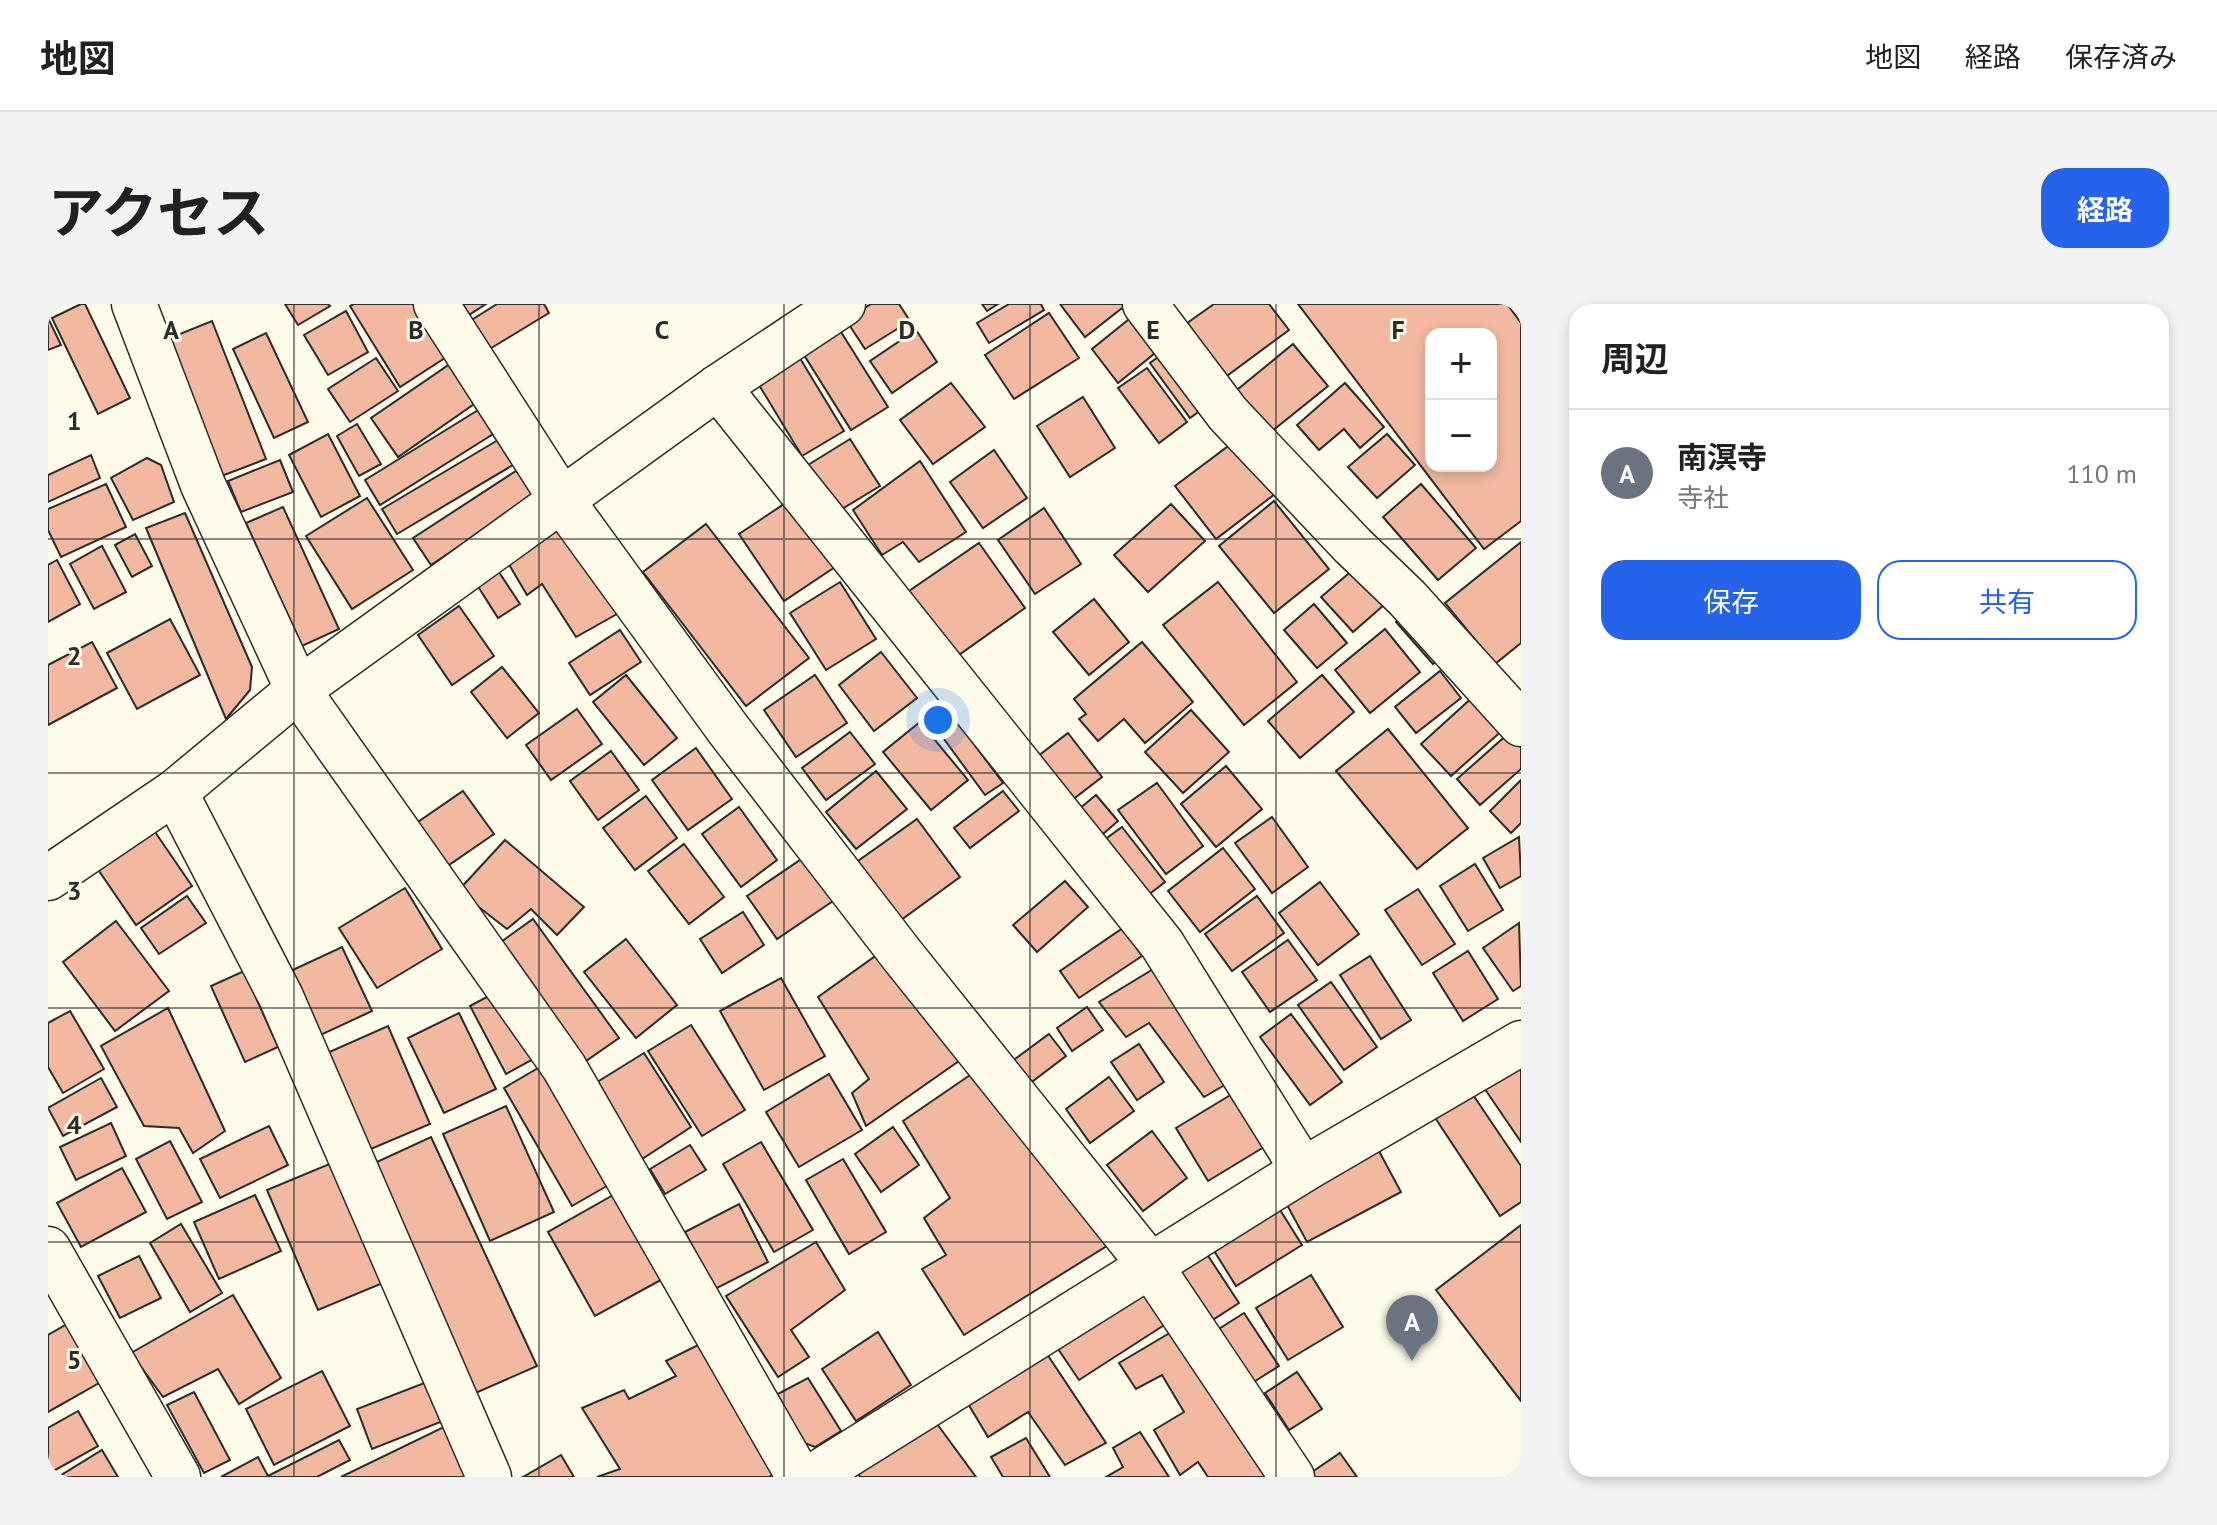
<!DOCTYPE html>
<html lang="ja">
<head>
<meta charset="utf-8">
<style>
  :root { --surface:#fff; --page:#f2f2f2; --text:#202124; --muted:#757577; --line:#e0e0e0; --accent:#2563eb }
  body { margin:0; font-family:"PT Sans","Noto Sans JP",sans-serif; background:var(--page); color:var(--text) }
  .controls { position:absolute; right:24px; top:24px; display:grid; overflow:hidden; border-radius:16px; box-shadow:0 4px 12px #0003 }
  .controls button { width:72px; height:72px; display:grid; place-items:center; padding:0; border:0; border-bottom:2px solid var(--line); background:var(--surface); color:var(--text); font:40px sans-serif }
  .you { position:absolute; left:890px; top:416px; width:28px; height:28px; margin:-20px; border:6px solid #fff; border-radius:50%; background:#1a73e8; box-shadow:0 0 0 12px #1a73e833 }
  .badge { display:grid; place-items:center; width:52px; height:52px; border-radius:50%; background:var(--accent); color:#fff; font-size:26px; font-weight:700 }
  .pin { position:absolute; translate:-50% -66px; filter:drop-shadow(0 2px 4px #0008) }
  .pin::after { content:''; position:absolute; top:42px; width:28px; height:24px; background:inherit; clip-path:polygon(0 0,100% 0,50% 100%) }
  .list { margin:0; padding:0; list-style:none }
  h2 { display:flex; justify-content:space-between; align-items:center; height:104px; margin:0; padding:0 32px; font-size:34px }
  h2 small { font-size:26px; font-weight:400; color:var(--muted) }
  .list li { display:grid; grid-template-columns:52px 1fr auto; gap:24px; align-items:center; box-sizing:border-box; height:128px; padding:0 32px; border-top:2px solid var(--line) }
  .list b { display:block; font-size:30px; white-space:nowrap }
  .list p { margin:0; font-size:26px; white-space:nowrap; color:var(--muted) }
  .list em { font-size:26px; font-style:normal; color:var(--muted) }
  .actions { display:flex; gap:16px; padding:24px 32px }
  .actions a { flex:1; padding:18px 0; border:2px solid var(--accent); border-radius:24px; text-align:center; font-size:28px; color:var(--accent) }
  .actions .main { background:var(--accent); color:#fff }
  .map { position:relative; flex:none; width:1473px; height:1173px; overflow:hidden; border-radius:24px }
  header { display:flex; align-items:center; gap:48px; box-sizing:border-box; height:112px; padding:0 40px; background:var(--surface); border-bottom:2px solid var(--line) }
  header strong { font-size:38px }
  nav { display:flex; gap:44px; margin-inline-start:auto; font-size:28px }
  .intro { display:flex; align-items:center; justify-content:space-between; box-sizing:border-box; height:192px; padding:0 48px }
  h1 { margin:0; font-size:56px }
  .button { padding:20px 36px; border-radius:24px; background:var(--accent); color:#fff; font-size:28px; font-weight:700 }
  main { display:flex; gap:48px; padding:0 48px }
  aside { flex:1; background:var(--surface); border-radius:24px; box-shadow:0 4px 12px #0003 }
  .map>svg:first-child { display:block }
</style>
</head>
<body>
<header>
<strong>地図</strong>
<nav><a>地図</a><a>経路</a><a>保存済み</a></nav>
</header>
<div class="intro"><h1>アクセス</h1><a class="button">経路</a></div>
<main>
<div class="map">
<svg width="1473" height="1173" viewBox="0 0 1473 1173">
  <rect width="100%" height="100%" fill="#fdfbea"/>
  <g fill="#f2b8a0" stroke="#2b2b2b" stroke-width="2" fill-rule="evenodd">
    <path d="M33,0H37L82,94L50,110L4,14Z"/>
    <path d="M237,0H280L282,2L250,21Z"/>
    <path d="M306,0H367L400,52L352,83L302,2Z"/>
    <path d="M403,0H438L413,16Z"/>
    <path d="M449,0H496L501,9L440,46L422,17Z"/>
    <path d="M823,0H851L862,17L817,45L798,16Z"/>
    <path d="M934,0H950L939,7Z"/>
    <path d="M961,0H993L996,6L941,39L929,19Z"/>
    <path d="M1012,0H1078V1L1037,33Z"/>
    <path d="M1166,0H1221L1241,26L1168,80L1128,27Z"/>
    <path d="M1250,0H1459L1473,19V217L1436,245ZM1383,30H1443V162H1383Z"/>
    <path d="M298,7L320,48L280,71L256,31Z"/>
    <path d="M1001,9L1031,54L966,95L937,51Z"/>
    <path d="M1085,12L1112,45L1070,79L1044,45Z"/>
    <path d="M0,14L13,41L0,46Z"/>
    <path d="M164,17L218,155L171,173L117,36Z"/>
    <path d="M788,20L840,103L803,126L751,43Z"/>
    <path d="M868,26L889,58L844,89L822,57Z"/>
    <path d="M218,29L260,118L226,134L185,45Z"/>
    <path d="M1245,40L1280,82L1218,132L1184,90Z"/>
    <path d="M1121,45L1161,100L1142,114L1102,59Z"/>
    <path d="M750,51L796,127L754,152L708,76Z"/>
    <path d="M328,54L350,87L302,118L280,85Z"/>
    <path d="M402,60L429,98L350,153L323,114Z"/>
    <path d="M1099,64L1139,118L1111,139L1070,84Z"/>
    <path d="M903,79L937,123L885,160L852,116Z"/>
    <path d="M1297,79L1336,123L1312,144L1296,125L1271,146L1249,121Z"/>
    <path d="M1035,93L1067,144L1022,173L989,122Z"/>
    <path d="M435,103L450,127L332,201L317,176Z"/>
    <path d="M309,120L333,160L311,172L289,132Z"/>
    <path d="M280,130L312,192L273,213L241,151Z"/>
    <path d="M1339,130L1367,161L1329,194L1300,163Z"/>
    <path d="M455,133L470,158L349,230L334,205Z"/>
    <path d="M802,135L832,182L789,208L760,161Z"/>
    <path d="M1187,137L1227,190L1168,235L1127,182Z"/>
    <path d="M946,146L979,194L935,224L902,178Z"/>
    <path d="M43,151L52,174L0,198V171Z"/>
    <path d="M99,154L113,161L126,198L85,216L63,174Z"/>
    <path d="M232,156L245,188L193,208L180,177Z"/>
    <path d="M872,157L918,228L871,258L855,238L834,251L805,206Z"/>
    <path d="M474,163L491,189L383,261L365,234Z"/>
    <path d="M58,180L78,223L13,253L0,226V205Z"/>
    <path d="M1373,180L1428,244L1390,276L1335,213Z"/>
    <path d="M319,194L365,266L304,305L258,232Z"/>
    <path d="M745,194L790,261L736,297L691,230Z"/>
    <path d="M1226,197L1281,265L1226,309L1171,242Z"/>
    <path d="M1123,200L1157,237L1100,288L1066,251Z"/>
    <path d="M235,203L291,325L254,342L198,219Z"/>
    <path d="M996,204L1033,260L987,290L950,236Z"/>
    <path d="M137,209L204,363L202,386L178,415L98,224Z"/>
    <path d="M509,219L569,310L528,333L494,280L479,291L456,252Z"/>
    <path d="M658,220L761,354L698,402L595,268Z"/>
    <path d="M87,230L104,262L84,273L67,241Z"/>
    <path d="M1473,238V339L1447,360L1397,299Z"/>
    <path d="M931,239L977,304L908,353L861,287Z"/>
    <path d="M54,242L78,288L46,305L22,260Z"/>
    <path d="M9,256L32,300L0,318V261Z"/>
    <path d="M445,259L472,300L450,314L424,273Z"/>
    <path d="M1313,259L1344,294L1305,328L1273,293Z"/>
    <path d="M792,278L828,335L778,366L742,309Z"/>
    <path d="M1170,278L1249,378L1196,421L1115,321Z"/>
    <path d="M1046,295L1081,338L1041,371L1005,328Z"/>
    <path d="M1266,300L1299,339L1269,364L1236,326Z"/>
    <path d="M411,302L446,352L404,381L370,331Z"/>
    <path d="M1359,307L1398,349L1385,360L1348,318Z"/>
    <path d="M122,315L152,371L89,405L59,349Z"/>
    <path d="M1337,325L1372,368L1322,409L1287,366Z"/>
    <path d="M572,326L593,358L542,391L521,359Z"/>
    <path d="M44,338L69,384L0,421V361Z"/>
    <path d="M1094,338L1145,398L1097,439L1076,415L1050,437L1031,415L1038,410L1026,395Z"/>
    <path d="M833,348L869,394L826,427L791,381Z"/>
    <path d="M454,363L491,409L459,434L423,388Z"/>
    <path d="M1392,367L1413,394L1368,429L1347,403Z"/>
    <path d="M578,371L629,434L596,461L545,398Z"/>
    <path d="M767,371L799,419L748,453L716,406Z"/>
    <path d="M1274,371L1306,408L1252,454L1220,417Z"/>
    <path d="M1427,391L1457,424L1403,472L1373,440Z"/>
    <path d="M529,405L554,440L503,476L478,441Z"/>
    <path d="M1143,406L1181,448L1135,489L1097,448Z"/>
    <path d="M902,408L955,479L937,491L885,420Z"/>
    <path d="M872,418L920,476L883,506L835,448Z"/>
    <path d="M1340,425L1420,524L1369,565L1288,467Z"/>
    <path d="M802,428L827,460L778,496L754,464Z"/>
    <path d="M1020,429L1054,473L1019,500L985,456Z"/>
    <path d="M1461,429L1473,443V465L1432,501L1409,475Z"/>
    <path d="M648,444L684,495L640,526L604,476Z"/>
    <path d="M563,447L591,486L550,516L522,477Z"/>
    <path d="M1178,462L1214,505L1168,543L1133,500Z"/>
    <path d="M828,467L859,505L808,545L778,508Z"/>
    <path d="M1473,476V519L1463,529L1442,507Z"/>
    <path d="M1109,479L1155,542L1118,570L1070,506Z"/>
    <path d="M415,487L446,530L398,563L367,520Z"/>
    <path d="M955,487L971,507L922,544L906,524Z"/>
    <path d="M1048,491L1070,517L1048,536L1025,510Z"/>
    <path d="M598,492L629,534L587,566L555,524Z"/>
    <path d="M691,503L729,556L693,583L654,530Z"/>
    <path d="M1224,513L1260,563L1224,589L1187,539Z"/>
    <path d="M869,515L912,573L853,616L810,557Z"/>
    <path d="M1074,523L1117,578L1091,598L1048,542Z"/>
    <path d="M105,525L144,582L88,621L49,564Z"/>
    <path d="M1471,533L1473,572L1452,584L1435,554Z"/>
    <path d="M457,536L536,603L509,631L483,605L459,625L410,587Z"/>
    <path d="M636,540L676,593L641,620L600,567Z"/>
    <path d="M1175,544L1207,585L1152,628L1120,587Z"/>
    <path d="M758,552L788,595L729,635L699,592Z"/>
    <path d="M1427,560L1455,606L1420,627L1392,582Z"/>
    <path d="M1017,577L1040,603L989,648L965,621Z"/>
    <path d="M1272,578L1311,630L1270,661L1231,609Z"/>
    <path d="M357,584L394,645L329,684L291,624Z"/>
    <path d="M1370,585L1407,640L1374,661L1337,606Z"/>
    <path d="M139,592L158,619L111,650L93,624Z"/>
    <path d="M1209,592L1236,629L1184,667L1157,630Z"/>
    <path d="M695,608L716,641L674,669L652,635Z"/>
    <path d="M485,615L571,734L528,764L443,645Z"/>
    <path d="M68,617L121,687L67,727L15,658Z"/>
    <path d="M1471,619L1473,682L1465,687L1435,644Z"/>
    <path d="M1075,624L1094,652L1031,694L1012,667Z"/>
    <path d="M578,635L629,701L588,734L536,668Z"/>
    <path d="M1240,636L1269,676L1222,708L1194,668Z"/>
    <path d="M294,643L324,707L264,735L234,671Z"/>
    <path d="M1420,647L1450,695L1415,717L1385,669Z"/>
    <path d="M833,648L911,757L818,822L804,789L821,775L770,693Z"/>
    <path d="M1322,652L1363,716L1333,735L1292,671Z"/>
    <path d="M1107,664L1187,775L1156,793L1101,719L1078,733L1051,698Z"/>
    <path d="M196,667L230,743L197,758L163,682Z"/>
    <path d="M733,674L777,752L716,786L672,707Z"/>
    <path d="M1283,678L1329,743L1296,766L1250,701Z"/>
    <path d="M448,688L491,752L458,770L422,702Z"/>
    <path d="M1039,703L1055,726L1024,747L1009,724Z"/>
    <path d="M120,704L177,827L145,849L131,824L96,822L53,742Z"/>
    <path d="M22,707L56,765L15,789L0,763V719Z"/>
    <path d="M411,709L448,785L396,809L360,734Z"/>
    <path d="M1243,710L1294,778L1262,801L1212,733Z"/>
    <path d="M643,721L697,806L654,832L600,747Z"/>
    <path d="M340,722L382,820L311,850L270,753Z"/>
    <path d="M1001,730L1018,752L981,780L963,758Z"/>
    <path d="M1091,740L1116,778L1089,796L1063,758Z"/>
    <path d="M596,749L643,823L594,855L546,780Z"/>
    <path d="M1473,755V838L1430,775Z"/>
    <path d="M502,757L571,875L524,902L456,784Z"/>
    <path d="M925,769L1062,940L916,1031L874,965L898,951L876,914L902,894L855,817Z"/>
    <path d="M781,770L814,826L751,863L718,808Z"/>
    <path d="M1061,773L1086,807L1042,839L1018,805Z"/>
    <path d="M53,774L69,803L15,832L0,804Z"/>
    <path d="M1417,779L1473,862V898L1452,912L1380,803Z"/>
    <path d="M1189,787L1221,840L1160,877L1128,824Z"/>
    <path d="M458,802L506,908L442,937L395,830Z"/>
    <path d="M63,819L78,852L28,876L12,843Z"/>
    <path d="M221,822L240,861L172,894L152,855Z"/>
    <path d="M845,823L871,861L833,888L807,850Z"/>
    <path d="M1104,827L1139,874L1095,907L1059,861Z"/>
    <path d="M383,833L489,1062L423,1091L318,863Z"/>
    <path d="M1325,836L1353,888L1259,938L1231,886Z"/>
    <path d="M122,837L154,898L119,915L88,855Z"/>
    <path d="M713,838L765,926L726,948L675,860Z"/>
    <path d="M642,841L658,866L617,890L602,865Z"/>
    <path d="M795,855L838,928L801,950L758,876Z"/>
    <path d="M291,856L342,976L270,1006L219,886Z"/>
    <path d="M74,864L98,908L33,943L9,899Z"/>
    <path d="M574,886L622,971L547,1012L500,928Z"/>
    <path d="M207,891L233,947L171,975L146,918Z"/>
    <path d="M1224,893L1254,941L1188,982L1158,934Z"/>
    <path d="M691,900L720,958L667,985L637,928Z"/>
    <path d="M133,920L174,989L142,1008L102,939Z"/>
    <path d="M1473,921V1097L1388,986Z"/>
    <path d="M768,938L797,986L743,1026L761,1053L730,1073L678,992Z"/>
    <path d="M1151,938L1191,999L1163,1017L1123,956Z"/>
    <path d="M91,952L113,994L72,1014L50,972Z"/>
    <path d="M1263,971L1295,1023L1240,1056L1208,1004Z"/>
    <path d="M1095,972L1124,1016L1031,1076L1002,1033Z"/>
    <path d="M185,991L233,1074L191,1100L170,1065L115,1093L83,1049Z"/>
    <path d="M1196,1009L1231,1062L1201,1081L1166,1028Z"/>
    <path d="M26,1016L60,1074L0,1108V1031Z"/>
    <path d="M1125,1027L1219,1173H1160L1150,1158L1132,1171L1106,1126L1136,1108L1114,1071L1088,1085L1071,1059Z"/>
    <path d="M830,1028L863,1081L808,1117L774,1065Z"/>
    <path d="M658,1037L733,1165L721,1173H549L572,1165L534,1104L576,1086L581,1095L628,1072L618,1057Z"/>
    <path d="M991,1038L1058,1139L1017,1161L980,1108L940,1133L913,1088Z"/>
    <path d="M274,1067L302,1122L226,1161L198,1105Z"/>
    <path d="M1249,1068L1274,1105L1241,1126L1217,1089Z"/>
    <path d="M760,1074L793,1127L767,1143L751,1137L726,1092Z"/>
    <path d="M384,1076L400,1115L324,1145L309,1105Z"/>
    <path d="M146,1088L182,1156L156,1169L119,1101Z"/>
    <path d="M30,1107L50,1142L0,1170V1124Z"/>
    <path d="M884,1113L928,1173H812L806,1159Z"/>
    <path d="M404,1119L430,1173H293Z"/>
    <path d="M1092,1128L1121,1173H1058L1075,1163L1065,1144Z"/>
    <path d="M978,1134L1002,1173H955L943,1153Z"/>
    <path d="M291,1136L302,1156L269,1173H173L210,1153L220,1172Z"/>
    <path d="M54,1146L70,1173H10Z"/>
    <path d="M1292,1149L1309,1173H1267L1264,1168Z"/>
    <path d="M513,1151L526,1173H475Z"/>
  </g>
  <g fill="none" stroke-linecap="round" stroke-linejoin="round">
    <g stroke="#2b2b2b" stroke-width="47">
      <g id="minor">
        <path d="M86,0L155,181L250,386L516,763L751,1173"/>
        <path d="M388,0L515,198L680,425L854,651L1102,961L1244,1173"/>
        <path d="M1097,0L1180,110L1305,242L1359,294L1473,420"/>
        <path d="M670,83L1114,640L1255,866"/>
        <path d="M127,488L233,693L441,1173"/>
        <path d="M0,574L127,488L250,386L670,83L795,0"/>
        <path d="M0,945L130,1173"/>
        <path d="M764,1173L1255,866L1473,739"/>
      </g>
    </g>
    <use href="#minor" stroke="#fdfbea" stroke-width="44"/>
  </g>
  <path fill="none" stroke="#2b2b2b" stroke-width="2" stroke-opacity="0.55" d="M246,0V1173M491,0V1173M736,0V1173M982,0V1173M1228,0V1173M0,235H1473M0,469H1473M0,704H1473M0,938H1473"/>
  <g font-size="26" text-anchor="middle" font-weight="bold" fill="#2b2b2b" stroke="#fdfbea" stroke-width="6" stroke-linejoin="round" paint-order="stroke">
    <text x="123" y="35">A</text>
    <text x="368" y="35">B</text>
    <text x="614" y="35">C</text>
    <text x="859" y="35">D</text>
    <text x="1105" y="35">E</text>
    <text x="1350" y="35">F</text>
    <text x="26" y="126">1</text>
    <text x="26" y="361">2</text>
    <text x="26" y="596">3</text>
    <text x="26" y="830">4</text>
    <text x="26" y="1065">5</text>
  </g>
</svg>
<div class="controls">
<button>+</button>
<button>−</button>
</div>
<div class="you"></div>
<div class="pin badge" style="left:1364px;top:1057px;background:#6b7280">A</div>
</div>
<aside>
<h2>周辺<small></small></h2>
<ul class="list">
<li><span class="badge" style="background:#6b7280">A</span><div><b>南溟寺</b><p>寺社</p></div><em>110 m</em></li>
</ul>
<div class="actions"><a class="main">保存</a><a>共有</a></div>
</aside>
</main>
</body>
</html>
